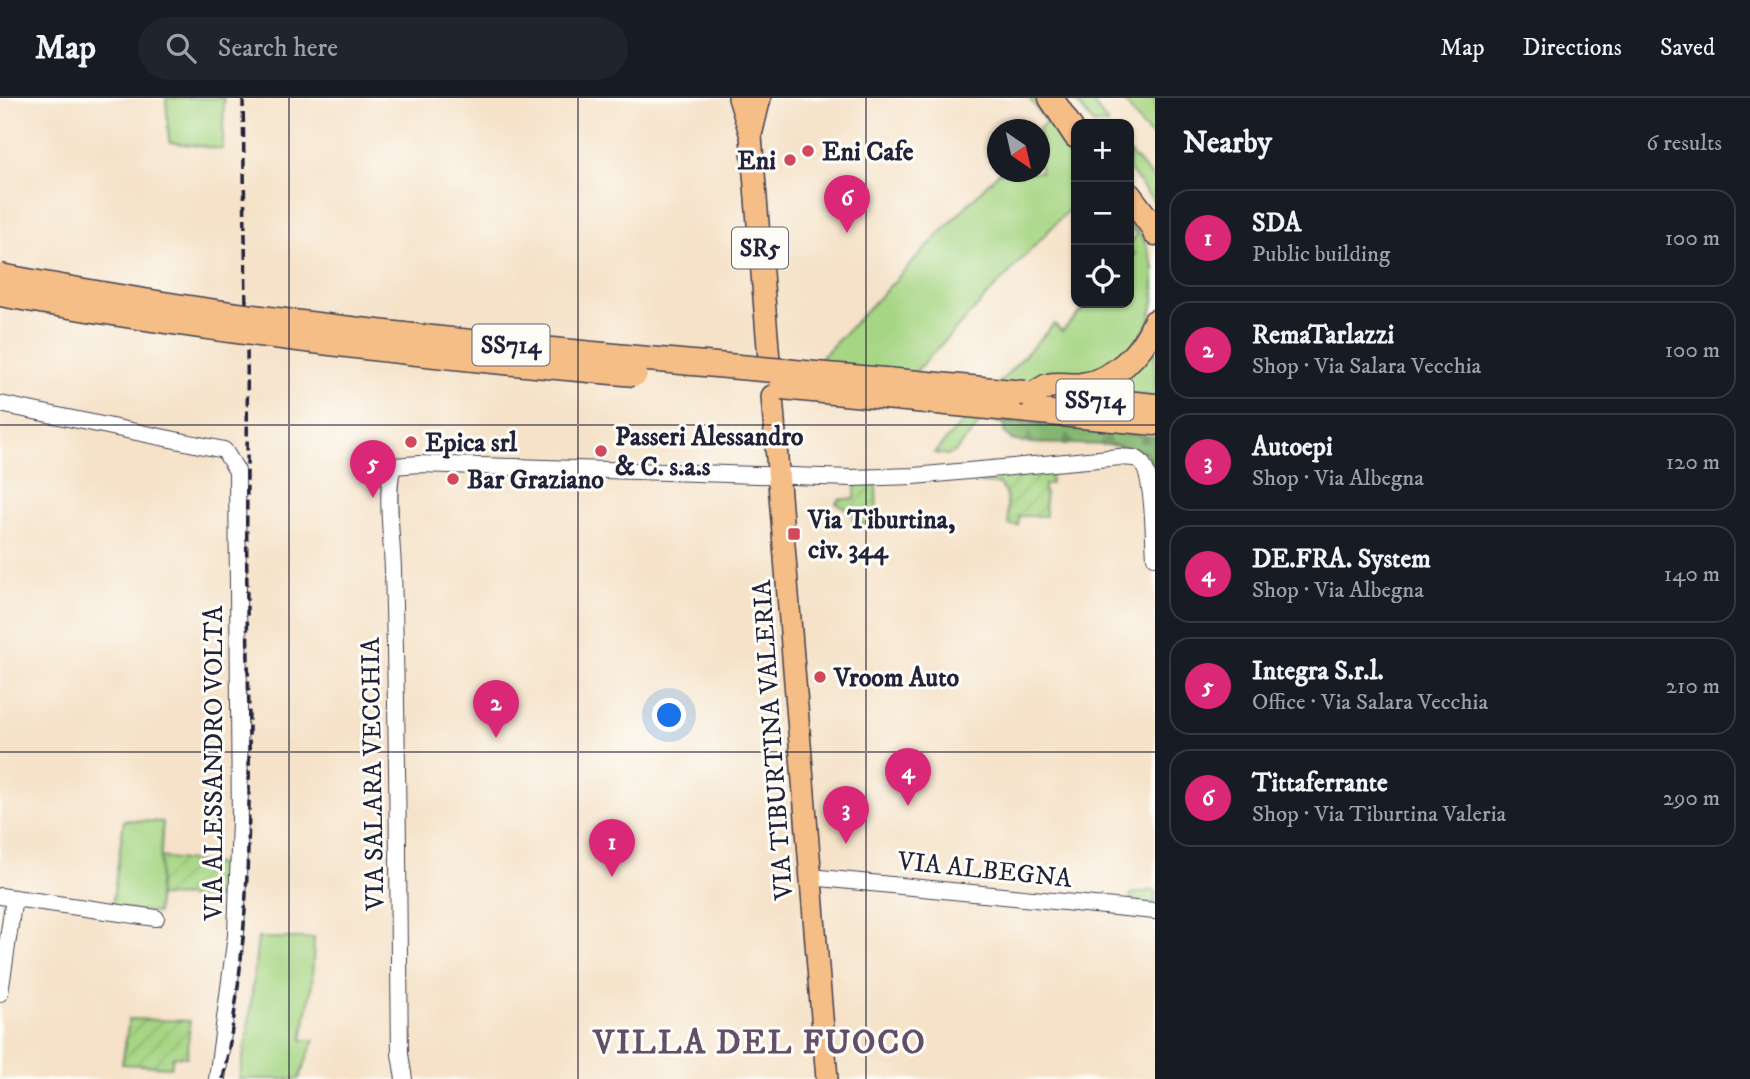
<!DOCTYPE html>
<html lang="en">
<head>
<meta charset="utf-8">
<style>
  :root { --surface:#171b24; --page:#20242c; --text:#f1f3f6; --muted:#9ea1a6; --line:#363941; --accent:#db2777 }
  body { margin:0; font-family:"IM FELL DW Pica",serif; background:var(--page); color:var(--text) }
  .controls { position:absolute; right:21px; top:21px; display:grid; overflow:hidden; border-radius:14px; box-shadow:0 2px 5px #0004 }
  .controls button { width:63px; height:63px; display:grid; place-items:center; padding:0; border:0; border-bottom:2px solid var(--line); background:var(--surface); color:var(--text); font:35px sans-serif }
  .compass { position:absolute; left:987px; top:21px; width:63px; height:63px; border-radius:50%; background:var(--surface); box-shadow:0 2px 5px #0004; rotate:146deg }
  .you { position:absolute; left:670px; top:618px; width:24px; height:24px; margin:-18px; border:5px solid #fff; border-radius:50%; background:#1a73e8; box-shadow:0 0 0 10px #1a73e833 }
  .badge { display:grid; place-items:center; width:46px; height:46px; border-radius:50%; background:var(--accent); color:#fff; font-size:23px; font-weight:700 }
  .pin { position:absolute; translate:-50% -58px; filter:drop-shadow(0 2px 4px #0008) }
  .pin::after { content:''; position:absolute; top:37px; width:24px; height:21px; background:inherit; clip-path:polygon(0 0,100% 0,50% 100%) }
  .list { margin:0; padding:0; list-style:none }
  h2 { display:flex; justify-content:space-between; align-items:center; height:91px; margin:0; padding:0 28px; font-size:30px }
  h2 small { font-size:23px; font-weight:400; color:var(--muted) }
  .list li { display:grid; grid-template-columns:46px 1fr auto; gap:21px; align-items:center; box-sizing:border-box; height:98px; margin:0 14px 14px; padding:0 14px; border:2px solid var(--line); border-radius:21px }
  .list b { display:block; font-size:26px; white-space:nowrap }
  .list p { margin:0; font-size:23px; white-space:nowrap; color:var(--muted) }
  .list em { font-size:23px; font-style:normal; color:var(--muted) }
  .icon { flex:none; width:38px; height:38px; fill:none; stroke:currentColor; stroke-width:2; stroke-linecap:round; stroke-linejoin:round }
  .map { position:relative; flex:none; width:1155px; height:981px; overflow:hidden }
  header { display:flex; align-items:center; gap:42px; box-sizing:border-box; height:98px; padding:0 35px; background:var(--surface); border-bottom:2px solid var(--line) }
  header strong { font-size:33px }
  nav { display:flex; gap:38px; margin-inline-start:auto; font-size:24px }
  .search { width:490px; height:63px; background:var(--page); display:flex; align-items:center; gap:18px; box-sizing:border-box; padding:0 24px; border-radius:38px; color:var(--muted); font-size:26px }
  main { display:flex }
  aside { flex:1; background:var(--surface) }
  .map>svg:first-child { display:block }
</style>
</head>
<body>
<header>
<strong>Map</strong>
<div class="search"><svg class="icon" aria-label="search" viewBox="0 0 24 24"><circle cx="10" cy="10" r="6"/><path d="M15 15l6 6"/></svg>Search here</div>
<nav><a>Map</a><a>Directions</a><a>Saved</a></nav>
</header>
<main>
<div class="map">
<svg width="1155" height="981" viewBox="0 0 1155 981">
  <defs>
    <pattern id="forest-firs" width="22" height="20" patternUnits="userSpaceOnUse" patternTransform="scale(1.75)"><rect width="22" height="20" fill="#84b671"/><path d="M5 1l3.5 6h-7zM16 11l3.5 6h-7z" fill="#6c945e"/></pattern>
    <pattern id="garden-furrows" width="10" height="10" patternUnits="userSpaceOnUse" patternTransform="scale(1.75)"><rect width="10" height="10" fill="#a6d583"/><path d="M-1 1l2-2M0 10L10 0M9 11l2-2" fill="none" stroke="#8fb772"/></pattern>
  </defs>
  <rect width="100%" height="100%" fill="#fdfcf7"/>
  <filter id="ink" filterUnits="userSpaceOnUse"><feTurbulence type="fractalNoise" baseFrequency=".0143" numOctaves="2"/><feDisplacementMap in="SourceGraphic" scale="14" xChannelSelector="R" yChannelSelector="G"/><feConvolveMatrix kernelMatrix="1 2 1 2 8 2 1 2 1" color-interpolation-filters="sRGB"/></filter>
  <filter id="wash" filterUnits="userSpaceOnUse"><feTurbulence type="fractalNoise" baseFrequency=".00686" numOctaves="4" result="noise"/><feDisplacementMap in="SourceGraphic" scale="28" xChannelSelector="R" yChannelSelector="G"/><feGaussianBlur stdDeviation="1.57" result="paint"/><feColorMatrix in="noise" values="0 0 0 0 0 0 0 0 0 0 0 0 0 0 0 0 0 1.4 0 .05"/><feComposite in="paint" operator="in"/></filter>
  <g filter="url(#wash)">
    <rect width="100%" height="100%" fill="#f5e2c8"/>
    <g fill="#a6d583" stroke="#647c5f" stroke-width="2">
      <path d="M166,0H224L223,51L169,44Z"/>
      <path d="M1029,0H1043L1076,49V104L883,308L778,296L818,263L999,74H1040L1039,31L1046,24Z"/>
      <path d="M1073,0H1090L1108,26H1094Z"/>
      <path d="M1122,0H1155V41L1143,29Z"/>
      <path d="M1129,54L1155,82V105L1129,71Z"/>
      <path d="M1129,120L1144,142L1154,169V204L1149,225L1129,256L1004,321V325L983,322L955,354L947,357L934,355L1054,226L1062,233L1089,205H1129V162L1135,156L1129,150V146L1137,137L1129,128Z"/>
      <path d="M1155,236V299L1095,291Z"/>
      <path d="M124,722L163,724L157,815L112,809Z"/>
      <path d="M258,840H314L312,886L302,942H314L299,981H239L248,932Z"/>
    </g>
    <path fill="url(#forest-firs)" stroke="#536c56" stroke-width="2" d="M1004,321L1155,339V370L1145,354L1113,347L1024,345L1012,342L1004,334Z"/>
    <g fill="url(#garden-furrows)" stroke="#647c5f" stroke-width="2">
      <path d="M1050,373L1051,386L1044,387L1046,418H1019L1018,428L1009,427L1006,395L999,386L980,385V378Z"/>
      <path d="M876,385L877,421L870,417L864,427L852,420L854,416L836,405L839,401H855V386Z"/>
      <path d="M161,759L232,768L230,800L158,798Z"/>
      <path d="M1155,792V805L1130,803L1131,796Z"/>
      <path d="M129,921L190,923L187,959L173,958L171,969L122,966Z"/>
    </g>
  </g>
  <g filter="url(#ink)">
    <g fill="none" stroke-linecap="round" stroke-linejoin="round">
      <g stroke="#423f50" stroke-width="18">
        <g id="minor">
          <path d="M0,306L224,352L237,373L240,722L236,837L217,981"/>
          <path d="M810,779L1155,813"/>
          <path d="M0,798L156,820"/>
          <path d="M0,895L14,800"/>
          <path d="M404,981L400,956C398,795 398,634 393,473C393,451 384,385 394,368L419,366L852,380L914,378L1120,359C1125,360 1132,359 1137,361C1155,369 1153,437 1155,459"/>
        </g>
      </g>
      <g stroke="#423f50" stroke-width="24">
        <g id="major">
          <path d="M739,0L751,38L769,262"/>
          <path d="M752,33L760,0"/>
          <path d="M772,298L827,981"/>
        </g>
      </g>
      <g stroke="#423f50" stroke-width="27">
        <g id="highway">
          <path d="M1051,0L1076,38"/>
          <path d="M1129,97L1153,129L1155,135"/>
          <path d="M1034,296C1038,294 1044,289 1048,288C1059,285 1072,289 1082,287C1115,283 1143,253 1155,224"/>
          <path d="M1076,300L1155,308"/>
          <path d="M1009,311L1155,325"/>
        </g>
      </g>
      <use href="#minor" stroke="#fff" stroke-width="16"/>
      <use href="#major" stroke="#f6be87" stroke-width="21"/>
      <use href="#highway" stroke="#f6be87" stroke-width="24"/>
      <g stroke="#22223b" stroke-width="3.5" stroke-dasharray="10 5" stroke-linecap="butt">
        <path d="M243,0L246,208"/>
        <path d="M223,981C255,826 250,667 247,510C246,421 248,332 247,244"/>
      </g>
      <g stroke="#423f50" stroke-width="27" stroke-linecap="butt">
        <g id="highway-bridge">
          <path d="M0,178C87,194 174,209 261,220C515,253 771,270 1025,295"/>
          <path d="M0,196C210,234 422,258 635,276"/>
          <path d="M782,289L1009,311"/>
        </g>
      </g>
      <use href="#highway-bridge" stroke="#f6be87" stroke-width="24"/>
    </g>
  </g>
  <path fill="none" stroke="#22223b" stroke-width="2" stroke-opacity="0.55" d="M289,0V981M578,0V981M866,0V981M0,327H1155M0,654H1155"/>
  <g fill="#d1495b" stroke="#fdfcf7" stroke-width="2.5">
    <circle cx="808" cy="53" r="7"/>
    <circle cx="790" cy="62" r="7"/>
    <circle cx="411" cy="344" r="7"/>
    <circle cx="601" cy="353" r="7"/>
    <circle cx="453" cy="381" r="7"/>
    <rect x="787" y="429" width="14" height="14" rx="3.5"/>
    <circle cx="820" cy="579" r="7"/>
  </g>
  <g text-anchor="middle" stroke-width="6" stroke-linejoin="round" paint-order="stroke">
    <g fill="#fdfcf7" stroke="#646373" stroke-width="2">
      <rect x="732" y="129.5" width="56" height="41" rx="5"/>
      <rect x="472.5" y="226.5" width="77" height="41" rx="5"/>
      <rect x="1056.5" y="281.5" width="77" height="41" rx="5"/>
    </g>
    <g font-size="24" font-weight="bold" fill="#22223b">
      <text x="760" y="158">SR5</text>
      <text x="511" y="255">SS714</text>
      <text x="1095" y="310">SS714</text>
    </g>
    <g font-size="26" font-weight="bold" fill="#22223b" stroke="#fdfcf7" text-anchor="start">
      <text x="822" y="62">Eni Cafe</text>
      <text x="776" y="71" text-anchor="end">Eni</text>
      <text x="615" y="347">Passeri Alessandro<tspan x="615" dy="30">&amp; C. s.a.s</tspan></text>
      <text x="425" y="353">Epica srl</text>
      <text x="467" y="390">Bar Graziano</text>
      <text x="808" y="430">Via Tiburtina,<tspan x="808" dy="30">civ. 344</tspan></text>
      <text x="834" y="588">Vroom Auto</text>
    </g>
    <g font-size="26" fill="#22223b" stroke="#fdfcf7">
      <text transform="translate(772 642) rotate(-94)" y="9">VIA TIBURTINA VALERIA</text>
      <text transform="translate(213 665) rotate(-90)" y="9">VIA ALESSANDRO VOLTA</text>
      <text transform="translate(372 676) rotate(-91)" y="9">VIA SALARA VECCHIA</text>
      <text transform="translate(985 771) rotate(6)" y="9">VIA ALBEGNA</text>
    </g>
    <g font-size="33" font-weight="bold" letter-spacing="2" fill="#644f69" stroke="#fdfcf7">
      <text x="760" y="955">VILLA DEL FUOCO</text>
    </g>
  </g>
</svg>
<div class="controls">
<button>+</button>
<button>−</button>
<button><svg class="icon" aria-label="locate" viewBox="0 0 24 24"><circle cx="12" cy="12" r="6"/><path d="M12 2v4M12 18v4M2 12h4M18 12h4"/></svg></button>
</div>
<svg class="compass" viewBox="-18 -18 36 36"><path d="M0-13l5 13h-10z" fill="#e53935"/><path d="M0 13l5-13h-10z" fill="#9ea1a6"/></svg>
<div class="you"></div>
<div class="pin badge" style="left:612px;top:779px">1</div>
<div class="pin badge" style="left:496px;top:640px">2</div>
<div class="pin badge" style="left:846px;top:746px">3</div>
<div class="pin badge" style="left:908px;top:708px">4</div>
<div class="pin badge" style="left:373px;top:400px">5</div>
<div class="pin badge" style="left:847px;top:135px">6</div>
</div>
<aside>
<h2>Nearby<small>6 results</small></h2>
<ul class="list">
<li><span class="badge">1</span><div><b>SDA</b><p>Public building</p></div><em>100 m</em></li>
<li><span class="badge">2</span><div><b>RemaTarlazzi</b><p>Shop · Via Salara Vecchia</p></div><em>100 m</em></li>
<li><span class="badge">3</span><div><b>Autoepi</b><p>Shop · Via Albegna</p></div><em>120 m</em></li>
<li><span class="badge">4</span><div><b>DE.FRA. System</b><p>Shop · Via Albegna</p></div><em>140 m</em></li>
<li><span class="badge">5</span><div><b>Integra S.r.l.</b><p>Office · Via Salara Vecchia</p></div><em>210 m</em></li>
<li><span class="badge">6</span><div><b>Tittaferrante</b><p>Shop · Via Tiburtina Valeria</p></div><em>290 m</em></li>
</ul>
</aside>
</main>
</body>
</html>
